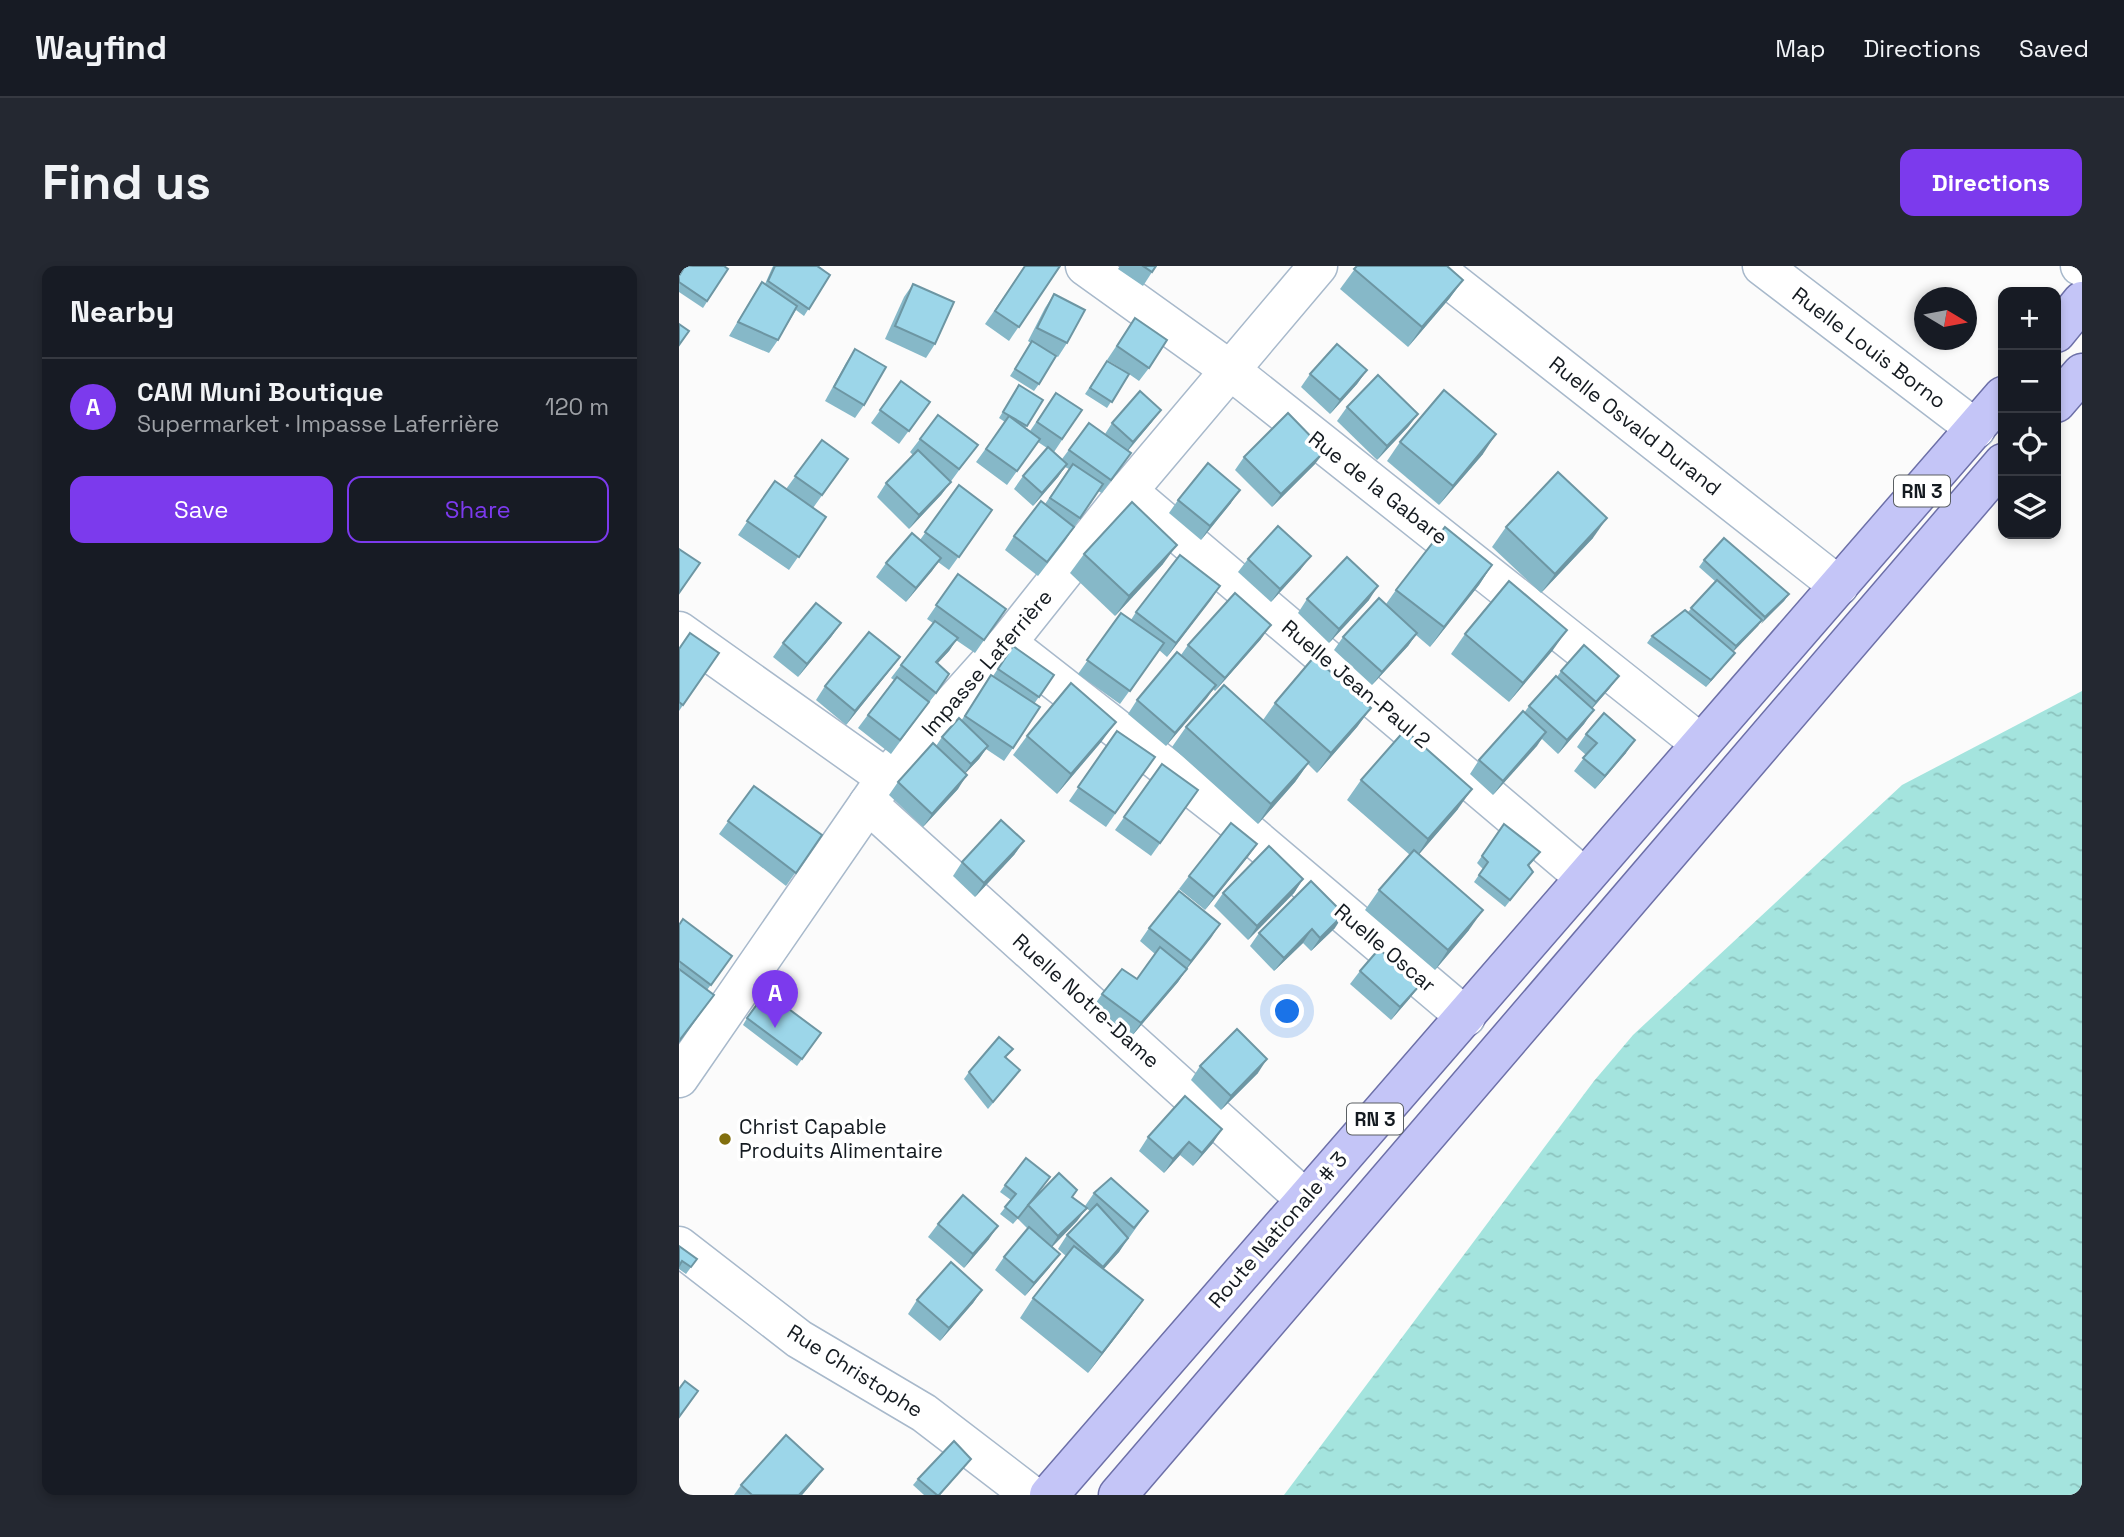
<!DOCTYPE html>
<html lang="en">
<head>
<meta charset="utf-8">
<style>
  :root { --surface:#171b24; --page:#242831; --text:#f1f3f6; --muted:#9ea1a6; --line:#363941; --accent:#7c3aed }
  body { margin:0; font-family:"Space Grotesk",sans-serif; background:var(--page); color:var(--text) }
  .controls { position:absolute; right:21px; top:21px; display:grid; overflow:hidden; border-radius:14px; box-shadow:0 4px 10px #0003 }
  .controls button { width:63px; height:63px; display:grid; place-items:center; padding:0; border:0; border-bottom:2px solid var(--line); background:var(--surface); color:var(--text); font:35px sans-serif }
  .compass { position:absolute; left:1235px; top:21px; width:63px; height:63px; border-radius:50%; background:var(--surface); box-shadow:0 4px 10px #0003; rotate:100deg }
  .you { position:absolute; left:609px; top:746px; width:24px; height:24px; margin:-18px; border:5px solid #fff; border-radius:50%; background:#1a73e8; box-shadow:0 0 0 10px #1a73e833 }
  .badge { display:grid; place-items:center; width:46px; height:46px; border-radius:50%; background:var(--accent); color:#fff; font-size:23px; font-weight:700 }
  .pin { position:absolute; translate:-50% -58px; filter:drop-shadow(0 2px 4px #0008) }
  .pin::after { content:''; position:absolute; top:37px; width:24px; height:21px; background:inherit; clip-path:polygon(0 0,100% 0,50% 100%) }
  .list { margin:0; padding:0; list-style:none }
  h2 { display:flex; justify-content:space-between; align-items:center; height:91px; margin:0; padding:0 28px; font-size:30px }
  h2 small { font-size:23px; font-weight:400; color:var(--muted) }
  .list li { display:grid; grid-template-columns:46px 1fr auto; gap:21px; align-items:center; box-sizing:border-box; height:98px; padding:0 28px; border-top:2px solid var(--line) }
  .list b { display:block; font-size:26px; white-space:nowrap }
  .list p { margin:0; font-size:23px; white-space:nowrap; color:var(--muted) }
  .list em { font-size:23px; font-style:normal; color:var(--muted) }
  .actions { display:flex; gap:14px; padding:21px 28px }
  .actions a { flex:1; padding:16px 0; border:2px solid var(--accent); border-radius:14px; text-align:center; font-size:24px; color:var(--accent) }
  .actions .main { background:var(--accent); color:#fff }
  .icon { flex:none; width:38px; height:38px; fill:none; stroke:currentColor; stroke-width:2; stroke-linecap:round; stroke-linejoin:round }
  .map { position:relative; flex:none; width:1403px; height:1229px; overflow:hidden; border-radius:14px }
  header { display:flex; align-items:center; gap:42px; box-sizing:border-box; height:98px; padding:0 35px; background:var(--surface); border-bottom:2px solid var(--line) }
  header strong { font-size:33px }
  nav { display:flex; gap:38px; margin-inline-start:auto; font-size:24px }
  .intro { display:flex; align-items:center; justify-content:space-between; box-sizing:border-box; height:168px; padding:0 42px }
  h1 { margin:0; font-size:49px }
  .button { padding:18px 32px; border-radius:14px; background:var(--accent); color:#fff; font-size:24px; font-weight:700 }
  main { display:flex; gap:42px; padding:0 42px }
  aside { flex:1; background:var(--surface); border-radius:14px; box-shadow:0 4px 10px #0003 }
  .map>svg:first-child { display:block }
</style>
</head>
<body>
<header>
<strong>Wayfind</strong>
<nav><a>Map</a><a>Directions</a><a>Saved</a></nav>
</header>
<div class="intro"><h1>Find us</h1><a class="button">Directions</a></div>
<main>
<aside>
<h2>Nearby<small></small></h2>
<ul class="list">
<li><span class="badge">A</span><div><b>CAM Muni Boutique</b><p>Supermarket · Impasse Laferrière</p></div><em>120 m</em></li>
</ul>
<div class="actions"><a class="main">Save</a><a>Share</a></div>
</aside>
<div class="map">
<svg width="1403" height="1229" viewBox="0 0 1403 1229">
  <defs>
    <pattern id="water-ripples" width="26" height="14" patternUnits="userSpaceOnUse" patternTransform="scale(1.75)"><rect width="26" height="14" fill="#a4e4de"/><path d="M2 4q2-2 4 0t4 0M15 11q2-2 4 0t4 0" fill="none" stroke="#8cc3be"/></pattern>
  </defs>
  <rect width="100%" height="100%" fill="#fbfbfb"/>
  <path fill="url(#water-ripples)" d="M1403,425V1229H605L915,815L954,769L1223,519Z"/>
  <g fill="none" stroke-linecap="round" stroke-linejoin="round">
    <g stroke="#a8b9cb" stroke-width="41">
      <g id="minor">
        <path d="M406,0L551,104L1021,477"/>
        <path d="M753,0L1160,320"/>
        <path d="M1083,0L1297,163"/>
        <path d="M1401,0L1403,1"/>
        <path d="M449,225L905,611"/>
        <path d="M0,365L207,512"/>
        <path d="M333,381L552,552L787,751"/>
        <path d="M189,538L625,932"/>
        <path d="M0,812L207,512L328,377L449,225L639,0"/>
        <path d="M0,980L120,1073L245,1147L352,1229"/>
      </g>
    </g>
    <g stroke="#6d70a8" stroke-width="41">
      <g id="major">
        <path d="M1377,67L1403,35"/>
        <path d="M1377,137L1403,107"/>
        <path d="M370,1229L1324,130"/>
        <path d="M439,1229L1324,197"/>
      </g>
    </g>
    <use href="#minor" stroke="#fff" stroke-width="38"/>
    <use href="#major" stroke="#c4c5f7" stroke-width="38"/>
  </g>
  <g fill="#86b8c8">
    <path d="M5,0H45L49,3L24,42L0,26V9Z"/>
    <path d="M94,0H140L151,9L125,50L117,44L99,74L90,87L50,70L74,30L83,16L86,18Z"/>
    <path d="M346,0H381L330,75L306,58Z"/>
    <path d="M441,0H477L464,20L439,3Z"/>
    <path d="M678,0L784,14L770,33L729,81L661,23Z"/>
    <path d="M234,18L256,78L247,92L206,73L225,31Z"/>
    <path d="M375,28L388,77L379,91L372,87L360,118L355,125L331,110L352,77L349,75L366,42Z"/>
    <path d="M456,52L470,102L460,115L450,108L428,142L406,128L428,95L446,105L428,94Z"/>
    <path d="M176,83L185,139L176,152L146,135L167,97Z"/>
    <path d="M688,104L678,118L651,148L622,121L631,108Z"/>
    <path d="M222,115L251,136L220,178L192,157Z"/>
    <path d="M340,119L364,134L346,162L351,165L377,127L403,144L375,186L383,193L410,157L426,168L433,157L482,144L472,157L449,185L452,187L423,227L419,225L386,275L359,310L326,284L335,270L366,238L390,203L386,201L379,211L354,240L335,223L344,210L368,182L359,176L328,219L297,196L326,156L320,152Z"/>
    <path d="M668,141L739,148L729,161L698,194L658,155Z"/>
    <path d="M241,173L289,192L262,229L230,263L198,231L207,217L234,189L231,186Z"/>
    <path d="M143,174L169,193L134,242L147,251L110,304L59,269L96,215L107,223Z"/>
    <path d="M721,176L804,188L760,239L708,195Z"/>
    <path d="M565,191L636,198L593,241L556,204Z"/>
    <path d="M280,219L313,244L270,304L259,296L227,336L197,311L207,297L241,274Z"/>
    <path d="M499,234L552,237L522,274L490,247Z"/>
    <path d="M827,261L914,272L862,327L813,281Z"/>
    <path d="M405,288L484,298L436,350L391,307Z"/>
    <path d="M569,293L622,303L592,336L559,306Z"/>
    <path d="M1025,294L1110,328L1105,335L1081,357L1054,385L1056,387L1051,393L1027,421L968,377L973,370L1008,347L1037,316L1020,301Z"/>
    <path d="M813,299L800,319L751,381L737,369L729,380L693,419L655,384L664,371L707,338L717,324Z"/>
    <path d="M279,308L327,343L296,387L277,374L270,385L258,397L257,427L212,488L179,462L215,414L212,412L222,399L254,357L248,353Z"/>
    <path d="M541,320L488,391L480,384L441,438L399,408L442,347L452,354L457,346Z"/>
    <path d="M628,333L690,334L650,377L619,347Z"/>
    <path d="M162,357L152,371L119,411L94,391L104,377Z"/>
    <path d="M786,368L874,384L830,436L772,388Z"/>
    <path d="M582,373L536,425L534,423L487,480L449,448L458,434L502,389L509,379Z"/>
    <path d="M334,380L375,409L355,438L334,482L325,495L307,483L300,493L286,507L279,523L244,561L210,529L219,516L257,480L263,471L282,455L303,423L314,410Z"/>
    <path d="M0,383L40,387L0,445Z"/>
    <path d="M221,391L211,404L167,459L137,434L146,420Z"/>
    <path d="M882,405L940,410L930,423L913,443L905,458L879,488L863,473L814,529L791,508L800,494L845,447L850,440L878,411Z"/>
    <path d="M596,437L692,442L678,461L638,507L629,498L616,516L579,558L493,481L507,461L584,454Z"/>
    <path d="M438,465L476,491L427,561L390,535Z"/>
    <path d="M907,468L947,487L916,523L895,505L907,489L898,481Z"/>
    <path d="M348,470L423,475L378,528L334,489Z"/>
    <path d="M483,498L519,524L472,590L436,564Z"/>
    <path d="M682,514L779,543L740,588L790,664L756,704L686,644L700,624L731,589L668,534Z"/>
    <path d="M75,520L143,569L107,620L40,568Z"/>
    <path d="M825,558L856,593L850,600L854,606L826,641L795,616L804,603L798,597Z"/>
    <path d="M345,575L335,589L296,631L274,610L283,596Z"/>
    <path d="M578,578L526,644L500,623L510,610Z"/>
    <path d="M624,613L615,627L569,674L535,640L544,627Z"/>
    <path d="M541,658L508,702L499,716L452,771L414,741L423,728L458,713L476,688L461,675L470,662Z"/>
    <path d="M0,659L53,690L28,724L35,729L0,777Z"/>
    <path d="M656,662L632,685L624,677L595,705L571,680L580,667Z"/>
    <path d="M681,705L731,732L712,754L671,718Z"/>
    <path d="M68,752L142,767L118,800L64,759Z"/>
    <path d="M327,791L341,804L309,843L285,813L290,806Z"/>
    <path d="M521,800L579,807L542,844L512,814Z"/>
    <path d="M469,871L534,877L514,900L501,889L485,907L460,885Z"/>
    <path d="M366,918L351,937L393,931L406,940L415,927L469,945L440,986L424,1003L464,1034L450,1054L409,1107L341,1052L354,1032L387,990L379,983L388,969L411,945L407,942L398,955L373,981L371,1001L346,1030L316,1004L325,991L349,963L339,953L346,944L334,958L321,948L332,934L321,926L326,919Z"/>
    <path d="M259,958L310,973L285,1002L249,971Z"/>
    <path d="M0,980L18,993L7,1008L0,1003Z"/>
    <path d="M303,1024L294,1037L261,1075L229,1048L238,1034Z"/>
    <path d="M292,1193L261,1229H245L234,1219L239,1213Z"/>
    <path d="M144,1203L134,1216L123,1229H55L62,1219Z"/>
  </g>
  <g fill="#6d96a3">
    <path d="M784,14L770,33L729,81L743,61Z"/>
    <path d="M688,104L678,118L651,148L661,134Z"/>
    <path d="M482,144L472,157L445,189L454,176Z"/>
    <path d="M739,148L729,161L698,194L708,180Z"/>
    <path d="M817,168L804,188L760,239L774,220Z"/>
    <path d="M646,185L636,198L593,241L602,228Z"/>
    <path d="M388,198L379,211L354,240L363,227Z"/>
    <path d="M272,216L262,229L230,263L240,249Z"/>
    <path d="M561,224L552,237L522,274L531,260Z"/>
    <path d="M928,252L914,272L862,327L876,308Z"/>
    <path d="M498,279L484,298L436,350L450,330Z"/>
    <path d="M632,290L622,303L592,336L601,323Z"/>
    <path d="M262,292L253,305L227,336L237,322Z"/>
    <path d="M813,299L800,319L751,381L765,361Z"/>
    <path d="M541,320L532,334L488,391L497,377Z"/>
    <path d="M699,320L690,334L650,377L660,363Z"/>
    <path d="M1110,328L1105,335L1082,358L1086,351Z"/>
    <path d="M1083,354L1079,360L1053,387L1057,380Z"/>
    <path d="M162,357L152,371L119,411L128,398Z"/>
    <path d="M592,359L582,373L536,425L546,412Z"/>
    <path d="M888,364L874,384L830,436L844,417Z"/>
    <path d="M738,367L729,380L693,419L703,406Z"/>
    <path d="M279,372L270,385L248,409L257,396Z"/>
    <path d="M1056,387L1051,393L1027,421L1032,414Z"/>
    <path d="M221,391L211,404L167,459L176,445Z"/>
    <path d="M940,410L930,423L907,449L917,436Z"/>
    <path d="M537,419L528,432L487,480L496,467Z"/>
    <path d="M692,442L678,461L638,507L652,487Z"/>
    <path d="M915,444L905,458L879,488L888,474Z"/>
    <path d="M437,456L423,475L378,528L392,508Z"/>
    <path d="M867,466L858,480L814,529L824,515Z"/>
    <path d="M956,474L947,487L916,523L926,510Z"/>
    <path d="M309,480L300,493L283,511L292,498Z"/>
    <path d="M630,496L616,516L579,558L592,538Z"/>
    <path d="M288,509L279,523L244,561L253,548Z"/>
    <path d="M793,523L779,543L736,593L749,573Z"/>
    <path d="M345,575L335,589L296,631L305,617Z"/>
    <path d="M578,578L569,591L526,644L535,631Z"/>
    <path d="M624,613L615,627L569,674L578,660Z"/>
    <path d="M804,644L790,664L756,704L769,684Z"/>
    <path d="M665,648L656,662L632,685L641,672Z"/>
    <path d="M541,658L532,672L503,709L512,695Z"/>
    <path d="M633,663L624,677L595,705L605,692Z"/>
    <path d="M508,703L499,716L452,771L462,757Z"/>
    <path d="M741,719L731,732L712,754L721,741Z"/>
    <path d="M588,793L579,807L542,844L552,830Z"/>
    <path d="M543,863L534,877L514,900L523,887Z"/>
    <path d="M510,876L501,889L485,907L494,893Z"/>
    <path d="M408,942L398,955L370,984L379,970Z"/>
    <path d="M319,960L310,973L285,1002L294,988Z"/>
    <path d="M449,972L440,986L415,1014L424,1001Z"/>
    <path d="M381,988L371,1001L346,1030L355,1017Z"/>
    <path d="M303,1024L294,1037L261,1075L270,1062Z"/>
    <path d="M464,1034L450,1054L409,1107L423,1087Z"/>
    <path d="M144,1203L134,1216L123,1229H120Z"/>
  </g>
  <g fill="#9cd6e9" stroke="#6d96a3" stroke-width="2">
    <path d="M6,0H45L49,3L28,35L0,16V10Z"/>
    <path d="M96,0H138L151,9L130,43L89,15Z"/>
    <path d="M346,0H381L340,61L316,45Z"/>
    <path d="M464,0H477L473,6Z"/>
    <path d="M678,0H768L784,14L743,61L675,3Z"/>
    <path d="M83,16L118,40L99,74L59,56Z"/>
    <path d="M234,18L275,36L256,78L216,60Z"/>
    <path d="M375,28L406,44L388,77L358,62Z"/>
    <path d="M456,52L488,74L470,102L438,80Z"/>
    <path d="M0,58L10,65L0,79Z"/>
    <path d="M353,75L377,90L360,118L336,103Z"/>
    <path d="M658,78L688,104L661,134L631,108Z"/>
    <path d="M176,83L207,101L185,139L155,121Z"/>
    <path d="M428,95L450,108L433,136L411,122Z"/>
    <path d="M699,109L739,148L708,180L668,141Z"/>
    <path d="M222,115L251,136L230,165L201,144Z"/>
    <path d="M340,119L364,134L348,160L324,146Z"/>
    <path d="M765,124L817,168L774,220L721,176Z"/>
    <path d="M461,125L482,144L454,176L433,157Z"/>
    <path d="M377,127L403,144L383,173L358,156Z"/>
    <path d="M609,147L646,185L602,228L565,191Z"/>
    <path d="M259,149L299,179L280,203L241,173Z"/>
    <path d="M330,150L361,173L338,205L307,183Z"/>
    <path d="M410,157L452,187L432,214L390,184Z"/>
    <path d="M143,174L169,193L143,229L116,210Z"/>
    <path d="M369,181L388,198L363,227L344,210Z"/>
    <path d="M239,184L272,216L240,249L207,217Z"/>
    <path d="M529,197L561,224L531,260L499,234Z"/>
    <path d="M394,198L424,218L401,252L371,232Z"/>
    <path d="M879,206L928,252L876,308L827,261Z"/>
    <path d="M96,215L147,251L120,291L68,255Z"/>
    <path d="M280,219L313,244L280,291L246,266Z"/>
    <path d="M362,235L395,261L368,296L335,270Z"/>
    <path d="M453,236L498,279L450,330L405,288Z"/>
    <path d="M599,260L632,290L601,323L569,293Z"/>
    <path d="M766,261L813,299L765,361L717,324Z"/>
    <path d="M233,267L262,292L237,322L207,297Z"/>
    <path d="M1045,272L1110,328L1086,351L1025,294Z"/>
    <path d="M0,283L21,297L0,327Z"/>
    <path d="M501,289L541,320L497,377L457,346Z"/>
    <path d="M668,291L699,320L660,363L628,333Z"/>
    <path d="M279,308L327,343L305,374L257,339Z"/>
    <path d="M1038,314L1083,354L1057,380L1012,342Z"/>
    <path d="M830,315L888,364L844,417L786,368Z"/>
    <path d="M556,327L592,359L546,412L509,379Z"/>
    <path d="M700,332L738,367L703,406L664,371Z"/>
    <path d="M137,337L162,357L128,398L104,377Z"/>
    <path d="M1006,344L1056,387L1032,414L973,370Z"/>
    <path d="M442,347L485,377L451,425L408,394Z"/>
    <path d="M256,355L279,372L257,396L270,408L257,427L222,399Z"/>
    <path d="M190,366L221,391L176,445L146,420Z"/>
    <path d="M11,367L40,387L4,439L0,436V383Z"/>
    <path d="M905,379L940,410L917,436L882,405Z"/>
    <path d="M334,380L375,409L360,431L319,403Z"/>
    <path d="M498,386L537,419L496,467L458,434Z"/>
    <path d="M635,391L692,442L652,487L596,437Z"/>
    <path d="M312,409L361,441L334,482L286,450Z"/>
    <path d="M877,410L915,444L888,474L850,440Z"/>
    <path d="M218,411L250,436L221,474L189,449Z"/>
    <path d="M392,417L437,456L392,508L348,470Z"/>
    <path d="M545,419L630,496L592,538L507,461Z"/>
    <path d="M844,445L867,466L824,515L800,494Z"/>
    <path d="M925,447L956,474L926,510L904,492L918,477L907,468Z"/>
    <path d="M280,452L309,480L292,498L263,471Z"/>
    <path d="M726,464L793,523L749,573L682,514Z"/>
    <path d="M438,465L476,491L436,547L399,521Z"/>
    <path d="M254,477L288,509L253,548L219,516Z"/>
    <path d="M483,498L519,524L481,577L445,551Z"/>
    <path d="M75,520L143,569L117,607L49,555Z"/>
    <path d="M322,554L345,575L305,617L283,596Z"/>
    <path d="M552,557L578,578L535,631L510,610Z"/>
    <path d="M825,558L861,586L849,599L854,606L831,634L800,609L809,596L803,590Z"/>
    <path d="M590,580L624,613L578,660L544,627Z"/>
    <path d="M735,584L804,644L769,684L700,624Z"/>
    <path d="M632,615L665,648L641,672L633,663L605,692L580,667Z"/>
    <path d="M500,625L541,658L512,695L470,662Z"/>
    <path d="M4,653L53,690L32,719L0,695V659Z"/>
    <path d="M481,681L508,703L462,757L423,728L443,703L458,713Z"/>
    <path d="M700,683L741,719L721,741L681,705Z"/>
    <path d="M0,703L35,729L0,775Z"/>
    <path d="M87,726L142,767L123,793L68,752Z"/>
    <path d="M558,763L588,793L552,830L521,800Z"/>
    <path d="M320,771L334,783L326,791L341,804L314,836L290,806Z"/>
    <path d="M506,830L543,863L523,887L510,876L494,893L469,871Z"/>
    <path d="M347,892L371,911L339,952L326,941L337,928L326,919Z"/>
    <path d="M380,907L398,924L393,931L408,942L379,970L349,939Z"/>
    <path d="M432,912L469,945L455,962L415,927Z"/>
    <path d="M284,929L319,960L294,988L259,958Z"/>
    <path d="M418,938L449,972L424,1001L388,969Z"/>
    <path d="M350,961L381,988L355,1017L325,991Z"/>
    <path d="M0,980L18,993L12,1001L3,995L0,1000Z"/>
    <path d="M395,980L464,1034L423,1087L354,1032Z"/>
    <path d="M272,996L303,1024L270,1062L238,1034Z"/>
    <path d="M6,1115L19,1125L0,1151V1123Z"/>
    <path d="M107,1169L144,1203L120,1229H73L62,1219Z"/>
    <path d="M275,1175L292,1193L260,1229H258L239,1213Z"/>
  </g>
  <circle fill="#826f0e" stroke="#fff" stroke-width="2.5" cx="46" cy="873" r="7"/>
  <g text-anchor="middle" stroke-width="7" stroke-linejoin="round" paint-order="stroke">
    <g fill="#fff" stroke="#5a5f63" stroke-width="2">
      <rect x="1215" y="209.5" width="56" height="31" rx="5"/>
      <rect x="668" y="837.5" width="56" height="31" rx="5"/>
    </g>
    <g font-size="19" font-weight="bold" fill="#141a20">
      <text x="1243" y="232">RN 3</text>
      <text x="696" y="860">RN 3</text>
    </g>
    <g font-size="21" fill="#141a20" stroke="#fff">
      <text transform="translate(1190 82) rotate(37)" y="7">Ruelle Louis Borno</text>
      <text transform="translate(956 160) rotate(38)" y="7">Ruelle Osvald Durand</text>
      <text transform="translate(699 222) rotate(38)" y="7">Rue de la Gabare</text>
      <text transform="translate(308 397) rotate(-49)" y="7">Impasse Laferrière</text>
      <text transform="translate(677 418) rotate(40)" y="7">Ruelle Jean-Paul 2</text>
      <text transform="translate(706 682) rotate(40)" y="7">Ruelle Oscar</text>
      <text transform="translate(407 735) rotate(42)" y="7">Ruelle Notre-Dame</text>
      <text transform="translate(599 964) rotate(-49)" y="7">Route Nationale # 3</text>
      <text transform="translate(176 1105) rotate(32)" y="7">Rue Christophe</text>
    </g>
    <g font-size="21" fill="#141a20" stroke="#fff" text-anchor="start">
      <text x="60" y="868">Christ Capable<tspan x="60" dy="24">Produits Alimentaire</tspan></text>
    </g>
  </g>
</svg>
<div class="controls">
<button>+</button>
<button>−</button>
<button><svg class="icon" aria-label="locate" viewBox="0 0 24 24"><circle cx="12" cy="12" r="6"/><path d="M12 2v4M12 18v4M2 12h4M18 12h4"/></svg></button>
<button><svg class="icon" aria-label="layers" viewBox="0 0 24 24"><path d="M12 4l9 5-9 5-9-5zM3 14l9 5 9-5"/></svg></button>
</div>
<svg class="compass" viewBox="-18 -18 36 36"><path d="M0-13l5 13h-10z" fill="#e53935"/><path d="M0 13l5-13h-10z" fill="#9ea1a6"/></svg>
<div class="you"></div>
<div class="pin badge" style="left:96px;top:762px">A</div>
</div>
</main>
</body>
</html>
